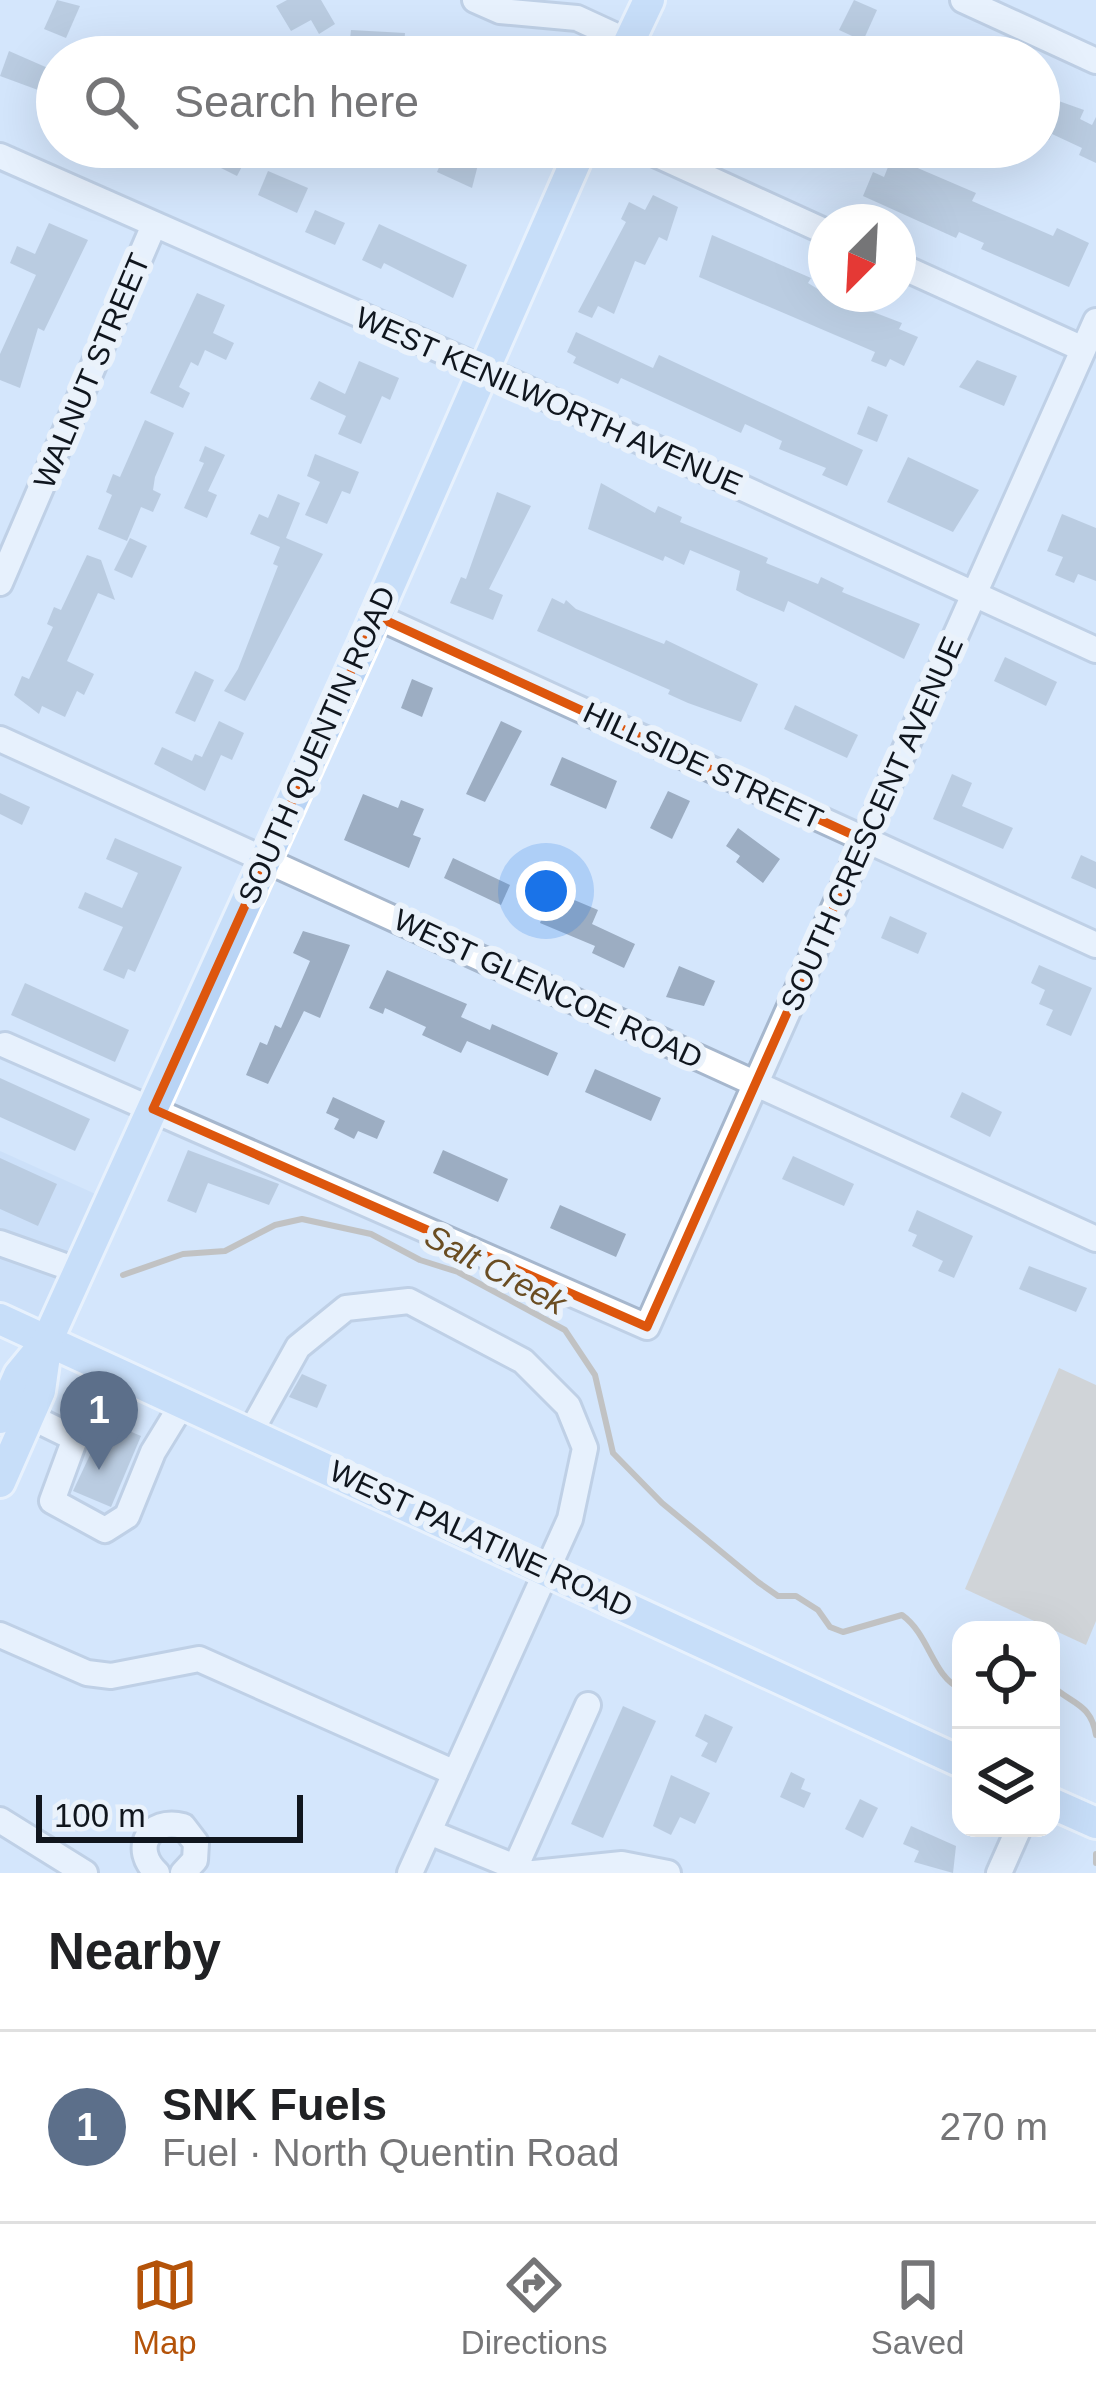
<!DOCTYPE html>
<html lang="en">
<head>
<meta charset="utf-8">
<style>
  :root { --surface:#fff; --page:#f6f6f6; --text:#202124; --muted:#757577; --line:#e0e0e0; --accent:#b45309 }
  body { margin:0; font-family:Arial,sans-serif; background:var(--page); color:var(--text) }
  .controls { position:absolute; right:36px; bottom:36px; display:grid; overflow:hidden; border-radius:24px; box-shadow:0 12px 48px #0002 }
  .controls button { width:108px; height:108px; display:grid; place-items:center; padding:0; border:0; border-bottom:3px solid var(--line); background:var(--surface); color:var(--text); font:60px sans-serif }
  .compass { position:absolute; left:808px; top:204px; width:108px; height:108px; border-radius:50%; background:var(--surface); box-shadow:0 12px 48px #0002; rotate:204deg }
  .scale { position:absolute; left:36px; bottom:30px; width:267px; box-sizing:border-box; padding-left:12px; border:6px solid #10161e; border-top:0; font-size:33px; line-height:42px; white-space:nowrap; color:#10161e; -webkit-text-stroke:9px #eaf2fb; paint-order:stroke }
  .you { position:absolute; left:546px; top:891px; width:42px; height:42px; margin:-30px; border:9px solid #fff; border-radius:50%; background:#1a73e8; box-shadow:0 0 0 18px #1a73e833 }
  .badge { display:grid; place-items:center; width:78px; height:78px; border-radius:50%; background:var(--accent); color:#fff; font-size:39px; font-weight:700 }
  .pin { position:absolute; translate:-50% -99px; filter:drop-shadow(0 3px 6px #0008) }
  .pin::after { content:''; position:absolute; top:63px; width:42px; height:36px; background:inherit; clip-path:polygon(0 0,100% 0,50% 100%) }
  .list { margin:0; padding:0; list-style:none }
  h2 { display:flex; justify-content:space-between; align-items:center; height:156px; margin:0; padding:0 48px; font-size:51px }
  h2 small { font-size:39px; font-weight:400; color:var(--muted) }
  .list li { display:grid; grid-template-columns:78px 1fr auto; gap:36px; align-items:center; box-sizing:border-box; height:192px; padding:0 48px; border-top:3px solid var(--line) }
  .list b { display:block; font-size:45px; white-space:nowrap }
  .list p { margin:0; font-size:39px; white-space:nowrap; color:var(--muted) }
  .list em { font-size:39px; font-style:normal; color:var(--muted) }
  .icon { flex:none; width:66px; height:66px; fill:none; stroke:currentColor; stroke-width:2; stroke-linecap:round; stroke-linejoin:round }
  .map { position:relative; flex:none; width:1096px; height:1873px; overflow:hidden }
  .search { position:absolute; background:var(--surface); box-shadow:0 12px 48px #0002; left:36px; right:36px; top:36px; height:132px; display:flex; align-items:center; gap:30px; box-sizing:border-box; padding:0 42px; border-radius:66px; color:var(--muted); font-size:45px }
  .sheet { height:348px; background:var(--surface) }
  nav { display:flex; justify-content:space-around; align-items:center; box-sizing:border-box; height:168px; border-top:3px solid var(--line); background:var(--surface); font-size:33px; color:var(--muted) }
  nav a { display:grid; justify-items:center; gap:6px }
  nav .on { color:var(--accent) }
  .map>svg:first-child { display:block }
</style>
</head>
<body>
<div class="map">
<svg width="1096" height="1873" viewBox="0 0 1096 1873">
  <rect width="100%" height="100%" fill="#d4e6fc"/>
  <path fill="#c3daf6" d="M0,1151L111,1201L47,1341L0,1319Z"/>
  <path fill="#cdbfad" d="M1059,1368L1096,1385V1621L1086,1645L965,1589Z"/>
  <g fill="none" stroke-linecap="round" stroke-linejoin="round">
    <g stroke="#aa987f" stroke-width="6">
      <path d="M123,1275L183,1254L225,1251L275,1225L302,1219L371,1234L420,1260L458,1272L565,1330L595,1375L613,1453L662,1503L758,1582L778,1596H796L818,1610L830,1627L843,1632L902,1615C930,1635 932,1676 961,1689"/>
      <path d="M1051,1685C1071,1704 1091,1703 1096,1735"/>
      <path d="M1096,1854V1863"/>
    </g>
  </g>
  <g fill="#9cadc2">
    <path d="M57,0L80,6L66,38L44,29Z"/>
    <path d="M287,0H321L335,24L319,34L311,20L291,31L276,6Z"/>
    <path d="M854,0L877,10L863,41L839,30Z"/>
    <path d="M351,30L405,33L403,57H364L365,49L349,48Z"/>
    <path d="M433,36L458,47L454,57H424Z"/>
    <path d="M9,51L57,72V97L0,76Z"/>
    <path d="M1039,94L1084,110L1080,119L1092,125L1096,117V163L1079,155L1082,148L1052,134L1049,140L1039,135Z"/>
    <path d="M179,147H238L249,153L237,176Z"/>
    <path d="M448,147L481,153L472,188L437,172Z"/>
    <path d="M892,157L976,193L972,201L1053,236L1057,228L1089,243L1069,287L981,249L984,243L959,232L956,238L863,196L873,172L884,177Z"/>
    <path d="M268,171L308,188L297,213L258,195Z"/>
    <path d="M653,195L678,207L667,241L659,237L645,265L635,261L614,314L598,306L592,318L578,312L626,222L621,219L629,202L645,210Z"/>
    <path d="M315,210L345,223L335,245L305,232Z"/>
    <path d="M49,223L88,240L44,331L38,328L20,388L0,380V354L36,275L10,263L17,246L35,254Z"/>
    <path d="M379,224L467,265L453,298L384,263L381,269L362,260Z"/>
    <path d="M712,235L811,278L808,283L826,294L902,323L899,329L918,337L904,366L890,359L886,367L871,361L875,352L699,277Z"/>
    <path d="M197,293L225,305L213,333L234,343L226,360L205,350L198,366L191,362L179,387L190,393L183,408L150,393Z"/>
    <path d="M576,332L653,368L659,355L863,450L847,486L822,475L826,468L779,449L782,441L745,424L741,433L621,378L618,384L573,363L576,357L567,352Z"/>
    <path d="M977,360L1017,376L1004,406L959,387Z"/>
    <path d="M359,361L399,378L390,400L382,396L361,444L338,434L346,416L310,399L319,381L345,394Z"/>
    <path d="M868,406L888,415L877,442L857,434Z"/>
    <path d="M145,420L174,433L155,477L153,490L161,494L153,512L141,507L127,541L98,529L112,495L106,492L113,474L120,477Z"/>
    <path d="M205,446L225,455L208,491L217,495L207,518L184,508L204,463L199,461Z"/>
    <path d="M315,454L359,472L350,494L342,491L327,524L305,515L320,482L307,476Z"/>
    <path d="M908,457L979,490L953,532L887,502Z"/>
    <path d="M601,483L655,513L658,506L682,517L680,522L768,558L766,563L818,584L821,577L844,588L842,592L920,624L904,659L788,601L784,612L745,595L736,590L740,571L690,550L684,565L665,556L663,561L588,529Z"/>
    <path d="M497,492L531,506L489,589L503,595L493,620L450,603L461,577L466,579Z"/>
    <path d="M278,494L300,503L286,538L323,554L245,701L224,691L238,669L278,566L273,564L280,547L250,534L259,514L268,518Z"/>
    <path d="M1062,514L1096,528V581L1078,574L1074,583L1055,575L1063,557L1047,551Z"/>
    <path d="M130,538L147,546L132,578L114,570Z"/>
    <path d="M87,555L101,560L115,600L98,593L67,661L94,674L84,695L77,691L65,717L42,706L39,714L14,695L22,676L29,679L53,627L47,624L54,607L61,610Z"/>
    <path d="M552,598L564,604L566,600L576,609L664,644L666,640L758,684L741,722L688,703L668,694L670,690L537,631Z"/>
    <path d="M1005,657L1057,682L1046,706L994,681Z"/>
    <path d="M195,671L214,680L195,722L175,713Z"/>
    <path d="M412,679L433,688L422,717L401,708Z"/>
    <path d="M795,705L858,735L847,758L784,729Z"/>
    <path d="M219,721L244,733L232,760L221,755L205,791L154,764L162,747L192,761L195,754L202,757Z"/>
    <path d="M501,721L522,731L485,802L466,794Z"/>
    <path d="M562,757L617,781L606,809L550,785Z"/>
    <path d="M952,774L972,783L962,806L1013,828L1003,849L933,819Z"/>
    <path d="M668,791L690,801L672,839L650,828Z"/>
    <path d="M0,793L30,807L22,825L0,814Z"/>
    <path d="M363,794L398,808L401,800L424,809L413,835L421,838L409,868L344,840Z"/>
    <path d="M738,828L780,859L763,883L736,862L740,856L726,846Z"/>
    <path d="M115,838L182,867L135,972L128,969L124,979L103,970L123,927L78,908L85,892L122,908L138,873L106,859Z"/>
    <path d="M1081,855L1096,862V889L1071,878Z"/>
    <path d="M453,858L510,885L501,905L444,878Z"/>
    <path d="M553,891L598,910L592,924L635,944L624,968L592,953L595,946L540,923Z"/>
    <path d="M890,916L927,933L918,954L881,938Z"/>
    <path d="M303,931L350,945L320,1018L304,1011L268,1084L246,1075L260,1042L267,1045L275,1025L281,1028L310,961L293,953Z"/>
    <path d="M1039,965L1092,988L1071,1036L1046,1025L1053,1010L1039,1004L1045,990L1031,983Z"/>
    <path d="M679,966L715,981L704,1006L666,997Z"/>
    <path d="M387,970L467,1004L461,1017L490,1030L492,1024L558,1053L548,1076L467,1041L461,1053L422,1035L426,1027L385,1008L383,1014L369,1008Z"/>
    <path d="M25,983L129,1030L115,1062L11,1015Z"/>
    <path d="M595,1069L661,1098L651,1121L585,1092Z"/>
    <path d="M0,1078L90,1119L75,1151L0,1117Z"/>
    <path d="M962,1092L1002,1112L990,1137L950,1117Z"/>
    <path d="M333,1097L385,1121L377,1139L358,1131L354,1139L334,1129L339,1119L326,1113Z"/>
    <path d="M188,1150L279,1184L269,1205L208,1183L196,1213L167,1201Z"/>
    <path d="M443,1150L508,1179L498,1202L433,1173Z"/>
    <path d="M793,1156L854,1184L844,1206L782,1179Z"/>
    <path d="M0,1158L57,1184L38,1226L0,1209Z"/>
    <path d="M560,1205L626,1234L616,1257L550,1228Z"/>
    <path d="M917,1210L973,1236L954,1278L938,1271L943,1261L912,1246L917,1235L908,1231Z"/>
    <path d="M1029,1266L1087,1288L1076,1312L1019,1289Z"/>
    <path d="M302,1374L327,1385L317,1408L289,1397Z"/>
    <path d="M106,1421L141,1436L111,1507L73,1491Z"/>
    <path d="M623,1706L656,1721L603,1838L571,1824Z"/>
    <path d="M705,1714L733,1727L716,1763L701,1756L708,1743L695,1736Z"/>
    <path d="M791,1772L805,1779L801,1789L811,1793L804,1808L780,1797Z"/>
    <path d="M671,1775L710,1793L695,1824L680,1817L671,1835L653,1826Z"/>
    <path d="M860,1799L878,1808L863,1838L845,1829Z"/>
    <path d="M911,1826L956,1846L953,1873L914,1862L919,1851L903,1844Z"/>
  </g>
  <g fill="none" stroke-linecap="round" stroke-linejoin="round">
    <g stroke="#a6b7cd" stroke-width="30">
      <g id="minor">
        <path d="M475,0L500,11L577,18L629,42"/>
        <path d="M963,0L1096,61"/>
        <path d="M640,147L826,232"/>
        <path d="M0,156L483,369L1096,650"/>
        <path d="M898,265L1083,349"/>
        <path d="M0,583L154,225"/>
        <path d="M376,616L1096,945"/>
        <path d="M0,739L1096,1239"/>
        <path d="M5,1045L647,1327L1096,321"/>
        <path d="M0,1243L79,1271"/>
        <path d="M110,1369L84,1414L52,1501L105,1530L127,1516L153,1452L183,1403"/>
        <path d="M29,1416L74,1438"/>
        <path d="M250,1433L298,1347L346,1308L409,1301L523,1361L568,1406L585,1448L570,1519L410,1873"/>
        <path d="M0,1635L87,1673L111,1676L199,1659L455,1773"/>
        <path d="M0,1820L85,1873"/>
        <path d="M429,1832L527,1872"/>
        <path d="M515,1868L588,1705"/>
        <path d="M157,1873C131,1849 149,1817 183,1826L196,1843L195,1860L183,1873"/>
        <path d="M534,1873L622,1864L668,1873"/>
        <path d="M999,1873L1019,1828"/>
      </g>
    </g>
    <g stroke="#fff" stroke-width="36">
      <g id="major">
        <path d="M622,57L649,0"/>
        <path d="M0,1319L961,1762"/>
        <path d="M0,1418L19,1375L47,1341L376,616L582,147"/>
        <path d="M0,1482L40,1391L47,1341"/>
        <path d="M1051,1803L1096,1823"/>
      </g>
    </g>
    <use href="#minor" stroke="#fff" stroke-width="24"/>
    <use href="#major" stroke="#b9d4f5" stroke-width="30"/>
  </g>
  <path d="M0 0H1096V1873H0ZM376,616L864,840L647,1327L153,1109Z" fill="#d4e6fc" fill-opacity=".55" fill-rule="evenodd"/>
  <path fill="none" stroke="#dd560d" stroke-width="9" stroke-linejoin="round" d="M376,616L864,840L647,1327L153,1109Z"/>
  <g text-anchor="middle" stroke-width="12" stroke-linejoin="round" paint-order="stroke">
    <g font-size="30" fill="#10161e" stroke="#eaf2fb">
      <text transform="translate(92 371) rotate(-67)" y="10">WALNUT STREET</text>
      <text transform="translate(549 401) rotate(24)" y="10">WEST KENILWORTH AVENUE</text>
      <text transform="translate(317 745) rotate(-66)" y="10">SOUTH QUENTIN ROAD</text>
      <text transform="translate(703 766) rotate(25)" y="10">HILLSIDE STREET</text>
      <text transform="translate(872 824) rotate(-66)" y="10">SOUTH CRESCENT AVENUE</text>
      <text transform="translate(548 989) rotate(25)" y="10">WEST GLENCOE ROAD</text>
      <text transform="translate(481 1539) rotate(25)" y="10">WEST PALATINE ROAD</text>
    </g>
    <g font-size="33" font-style="italic" fill="#6a4d22" stroke="#eaf2fb">
      <text transform="translate(496 1269) rotate(28)" y="12">Salt Creek</text>
    </g>
  </g>
</svg>
<div class="controls">
<button><svg class="icon" aria-label="locate" viewBox="0 0 24 24"><circle cx="12" cy="12" r="6"/><path d="M12 2v4M12 18v4M2 12h4M18 12h4"/></svg></button>
<button><svg class="icon" aria-label="layers" viewBox="0 0 24 24"><path d="M12 4l9 5-9 5-9-5zM3 14l9 5 9-5"/></svg></button>
</div>
<svg class="compass" viewBox="-18 -18 36 36"><path d="M0-13l5 13h-10z" fill="#e53935"/><path d="M0 13l5-13h-10z" fill="#757577"/></svg>
<div class="scale">100 m</div>
<div class="you"></div>
<div class="pin badge" style="left:99px;top:1470px;background:#5c6f8a">1</div>
<div class="search"><svg class="icon" aria-label="search" viewBox="0 0 24 24"><circle cx="10" cy="10" r="6"/><path d="M15 15l6 6"/></svg>Search here</div>
</div>
<section class="sheet">
<h2>Nearby<small></small></h2>
<ul class="list">
<li><span class="badge" style="background:#5c6f8a">1</span><div><b>SNK Fuels</b><p>Fuel · North Quentin Road</p></div><em>270 m</em></li>
</ul>
</section>
<nav>
<a class="on"><svg class="icon" aria-label="map" viewBox="0 0 24 24"><path d="M3 6l6-2 6 2 6-2v14l-6 2-6-2-6 2zM9 4v14M15 6v14"/></svg>Map</a>
<a><svg class="icon" aria-label="directions" viewBox="0 0 24 24"><path d="M12 3l9 9-9 9-9-9zM9 14v-3h6M13 9l2 2-2 2"/></svg>Directions</a>
<a><svg class="icon" aria-label="saved" viewBox="0 0 24 24"><path d="M7 4h10v16l-5-4-5 4z"/></svg>Saved</a>
</nav>
</body>
</html>
